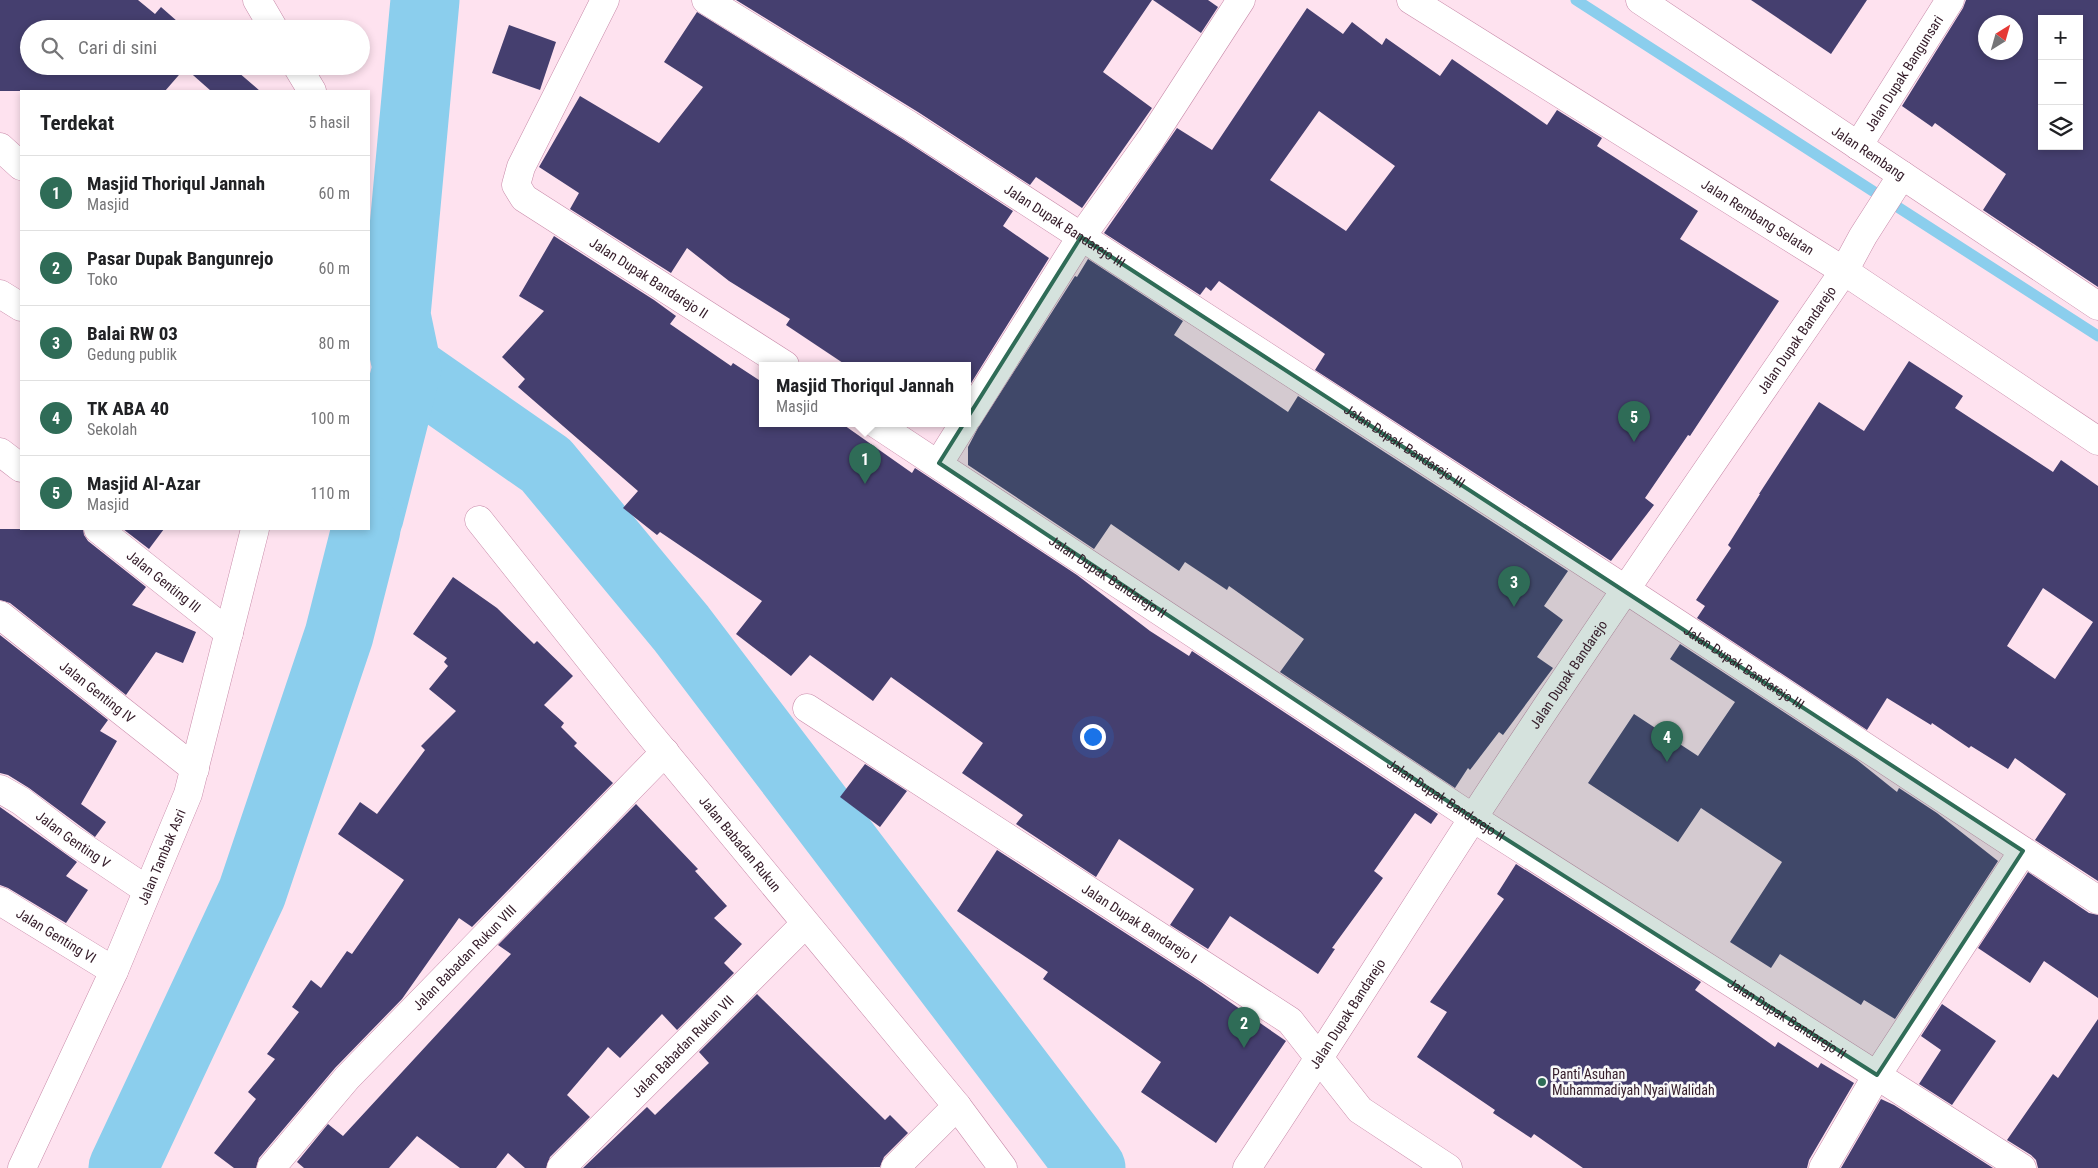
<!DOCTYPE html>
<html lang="id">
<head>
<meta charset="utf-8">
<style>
  :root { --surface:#fff; --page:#f2f2f2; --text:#202124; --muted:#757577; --line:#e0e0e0; --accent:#2f6c57 }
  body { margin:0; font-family:"Roboto Condensed",sans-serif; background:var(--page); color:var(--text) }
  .controls { position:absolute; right:15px; top:15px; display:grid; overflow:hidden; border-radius:0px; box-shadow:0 2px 8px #0003 }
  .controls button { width:45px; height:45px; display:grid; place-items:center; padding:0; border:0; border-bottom:1px solid var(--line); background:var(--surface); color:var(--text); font:25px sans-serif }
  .compass { position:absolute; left:1978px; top:15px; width:45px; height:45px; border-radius:50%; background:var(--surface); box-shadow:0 2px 8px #0003; rotate:37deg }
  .you { position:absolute; left:1092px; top:736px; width:18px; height:18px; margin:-12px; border:4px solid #fff; border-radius:50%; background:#1a73e8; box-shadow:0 0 0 8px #1a73e833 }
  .badge { display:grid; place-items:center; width:32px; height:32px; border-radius:50%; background:var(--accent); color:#fff; font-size:16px; font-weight:700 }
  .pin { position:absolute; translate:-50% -41px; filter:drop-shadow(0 1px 2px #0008) }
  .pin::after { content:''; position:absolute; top:26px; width:18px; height:15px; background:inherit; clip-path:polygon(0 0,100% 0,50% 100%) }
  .popup { position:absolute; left:759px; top:362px; width:212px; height:65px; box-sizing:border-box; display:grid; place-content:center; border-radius:0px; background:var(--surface); filter:drop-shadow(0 1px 4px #0005); font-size:16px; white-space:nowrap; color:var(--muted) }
  .popup b { font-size:19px; color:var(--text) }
  .popup::after { content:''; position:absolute; left:50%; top:100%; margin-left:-10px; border:10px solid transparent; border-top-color:var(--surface) }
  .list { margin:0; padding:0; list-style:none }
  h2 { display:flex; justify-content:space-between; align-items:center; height:65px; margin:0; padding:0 20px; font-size:21px }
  h2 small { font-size:16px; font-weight:400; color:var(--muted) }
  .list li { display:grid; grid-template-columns:32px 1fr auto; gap:15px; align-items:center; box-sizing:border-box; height:75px; padding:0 20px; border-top:1px solid var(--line) }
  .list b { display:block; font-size:19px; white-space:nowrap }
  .list p { margin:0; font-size:16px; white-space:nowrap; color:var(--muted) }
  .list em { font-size:16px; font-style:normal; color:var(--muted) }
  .icon { flex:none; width:28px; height:28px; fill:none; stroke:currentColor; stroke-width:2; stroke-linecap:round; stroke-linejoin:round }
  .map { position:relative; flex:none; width:2098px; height:1168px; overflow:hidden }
  .search { position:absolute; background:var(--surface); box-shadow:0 2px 8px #0003; left:20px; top:20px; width:350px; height:55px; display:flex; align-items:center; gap:12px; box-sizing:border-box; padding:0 18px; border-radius:28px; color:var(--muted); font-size:19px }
  .panel { position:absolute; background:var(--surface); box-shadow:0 2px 8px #0003; left:20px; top:90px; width:350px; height:440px; border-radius:0px }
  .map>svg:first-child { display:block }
</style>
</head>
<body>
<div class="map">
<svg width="2098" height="1168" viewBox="0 0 2098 1168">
  <rect width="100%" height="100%" fill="#fee2ef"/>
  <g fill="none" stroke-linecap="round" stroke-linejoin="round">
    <path stroke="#8bceed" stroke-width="11" d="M1576,0L2098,336"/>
    <g stroke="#8bceed" stroke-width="69">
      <path d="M407,368L546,465L681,628L1091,1168"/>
      <path d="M369,517L407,368L396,315L425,0"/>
      <path d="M123,1168L252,893L339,635L366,529"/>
    </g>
  </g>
  <g fill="#453f6f" fill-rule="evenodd">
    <path d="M0,0H138L155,14L161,7L186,29H29V66H231L260,91H211L185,68L165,91H0Z"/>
    <path d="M736,0H1152L1103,72L1152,108L1082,208L1036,177L1030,185L918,112Z"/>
    <path d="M1153,0H1208L1218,7L1201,33Z"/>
    <path d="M1751,0H1867L1831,54Z"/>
    <path d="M1966,0H2098V287L1983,210L2006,174L1935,123L1932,127L1902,106L1963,8ZM2042,19H2079V146H2042ZM1986,22H2016V52H1986Z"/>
    <path d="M1307,8L1343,34L1352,22L1382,45L1386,38L1440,76L1452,59L1547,125L1557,110L1602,138L1597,146L1698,211L1680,239L1779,301L1690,436L1688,435L1645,498L1654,505L1611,561L1315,370L1325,354L1219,281L1211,291L1206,287L1200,295L1104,233L1177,128L1212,150ZM1319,111L1395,166L1346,231L1270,180Z"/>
    <path d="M697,12L901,138L1013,211L1003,226L1049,258L968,388V365H846L786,325L790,319L729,281L687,248L671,273L570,209L579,193L539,167L580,96L659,143L703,87L664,62Z"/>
    <path d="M509,25L556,42L540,90L492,73Z"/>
    <path d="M554,236L654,300L676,316L670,324L731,366L733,363L762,382V423H841L912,473L915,468L1077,575L1150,631L1189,656L1192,651L1438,814L1431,824L1415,813L1374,871L1383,878L1332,948L1335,949L1318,974L1230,916L1208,949L1170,925L1194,889L1119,839L1096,877L1016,824L1023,815L962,773L983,743L891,677L873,701L810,655L791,676L736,634L762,601L660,532L657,535L623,508L638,491L518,387L525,379L502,357L544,311L519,296Z"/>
    <path d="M1088,259L1183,321L1174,335L1288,412L1298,396L1568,571L1544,606L1563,620L1537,657L1553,668L1503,735L1499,732L1470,770L1468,768L1455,788L1280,672L1304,639L1229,586L1227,590L1185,562L1179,571L1111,524L1094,549L968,465V447L978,428L1075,276L1077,277Z"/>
    <path d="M1909,361L1963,396L1955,408L2053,472L2061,460L2098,486V881L2035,840L2066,794L2015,758L2008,769L1971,746L1969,748L1932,723L1931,725L1887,698L1867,730L1697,618L1705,606L1696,600L1731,548L1728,545L1760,494H1759L1819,402L1864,431ZM2043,588L2093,622L2055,679L2007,646Z"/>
    <path d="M0,529H83L84,535L88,541L146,587L132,605L196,632L183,663L156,652L126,695L10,603L0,600Z"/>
    <path d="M123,529H164L149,549Z"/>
    <path d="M453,577L497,608L534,644L537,641L573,676L544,705L564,723L561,727L577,743L574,746L613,783L472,927L459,918L402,999L335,1068L259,1158L256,1168H234L214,1153L256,1099L248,1092L275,1059L267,1054L299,1012L292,1007L311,980L321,988L347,951L352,954L404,880L338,834L360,802L377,814L425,750L421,746L456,711L429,689L448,666L444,662L447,658L413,634Z"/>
    <path d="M0,635L108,720L100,731L117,741L81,804L106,822L95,837L29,788L8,775L0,773Z"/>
    <path d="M1680,644L1857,760L1897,792L1899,788L1937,813L1998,861L1895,1019L1864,1000L1861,1005L1780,954L1771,968L1730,942L1782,862L1701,808L1678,842L1588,783L1634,714L1698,756L1735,702L1670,659Z"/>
    <path d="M865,764L907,791L880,827L840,797Z"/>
    <path d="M636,804L698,869L695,871L727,906L714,918L742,944L724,963L734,973L677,1030L662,1014L620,1058L608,1047L567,1095L590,1117L550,1157L546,1168H525L508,1153L496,1168H460L417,1136L389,1168H304L297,1162L328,1124L343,1136L511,954L498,945Z"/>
    <path d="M0,807L77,862L66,876L88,890L66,923L8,888L0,885Z"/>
    <path d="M997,850L1201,982L1286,1041L1216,1143L1141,1092L1161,1062L1043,979L1048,972L957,911Z"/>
    <path d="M1516,864L1701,982L1695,990L1775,1047L1778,1042L1818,1068L1821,1063L1854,1083L1809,1160L1807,1168H1583L1534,1134L1531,1138L1493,1113L1495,1110L1417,1057L1447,1012L1430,1002L1504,899L1497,894Z"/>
    <path d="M2028,872L2089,913L2098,915V998L2044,961L2030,983L1978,948Z"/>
    <path d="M757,994L885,1120L890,1115L908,1133L884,1157L880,1167L583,1168L647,1107L655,1115L709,1063L699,1052Z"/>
    <path d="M1942,1004L1996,1041L1952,1105L1919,1084L1941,1050L1921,1036Z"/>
    <path d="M2098,1019V1168H2038L2036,1160L2031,1155L2007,1140L2053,1074L2058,1078Z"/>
    <path d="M1881,1099L1894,1105L1993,1168H1841Z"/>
  </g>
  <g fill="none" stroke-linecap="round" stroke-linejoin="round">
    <g stroke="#c88aa9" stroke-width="29">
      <g id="minor">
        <path d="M257,0L274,29"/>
        <path id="s1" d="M605,0L521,167L516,185L524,198L785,365"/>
        <path id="s2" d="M706,0L909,125L1625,589L2098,900"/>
        <path id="s3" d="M1411,0L1844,271L2098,441"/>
        <path id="s4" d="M1640,0L2098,306"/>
        <path d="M297,66L312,91"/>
        <path id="s5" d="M1858,146L1950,0"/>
        <path d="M0,147L21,166"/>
        <path d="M0,294L21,307"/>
        <path d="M968,417L1081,237L1151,139L1241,0"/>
        <path id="s6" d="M875,423L1473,818L2022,1168"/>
        <path d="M0,452L21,468"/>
        <path d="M939,463L964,423"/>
        <path id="s7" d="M479,520L642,725L957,1106L1003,1168"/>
        <path id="s8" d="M98,529L229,633"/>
        <path id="s9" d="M0,615L195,769"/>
        <path id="s10" d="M807,708L1290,1021L1360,1110L1448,1168"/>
        <path id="s11" d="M0,789L21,801L71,839L147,890"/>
        <path id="s12" d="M0,901L114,971"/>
        <path id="s13" d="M22,1168L114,971L188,794L255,529"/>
        <path id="s14" d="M271,1168L347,1078L665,752"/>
        <path id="s15" d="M561,1168L805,924"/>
        <path d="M895,1168L957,1106"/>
        <path id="s16" d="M1247,1168C1324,1052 1398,934 1473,818C1594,633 1719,453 1844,271L1863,236L1902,175"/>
        <path d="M1823,1168L1877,1075L2023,851"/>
      </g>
    </g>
    <use href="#minor" stroke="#fff" stroke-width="28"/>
  </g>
  <path fill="#2f6c57" fill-opacity="0.2" stroke="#2f6c57" stroke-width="4" stroke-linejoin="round" d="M1081,237L2023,851L1877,1075L1473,818L939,463Z"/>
  <circle fill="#2f6c57" stroke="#f8f8f8" stroke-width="2" cx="1542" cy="1082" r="5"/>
  <g text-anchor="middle" stroke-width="5" stroke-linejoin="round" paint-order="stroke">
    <g font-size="14" fill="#341c29" stroke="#f8f8f8">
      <text dy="5" stroke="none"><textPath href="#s5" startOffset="86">Jalan Dupak Bangunsari</textPath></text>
      <text dy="5" stroke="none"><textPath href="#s4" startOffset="275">Jalan Rembang</textPath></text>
      <text dy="5" stroke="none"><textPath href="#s3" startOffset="409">Jalan Rembang Selatan</textPath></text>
      <text dy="5" stroke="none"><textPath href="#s2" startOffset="424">Jalan Dupak Bandarejo III</textPath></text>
      <text dy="5" stroke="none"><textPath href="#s1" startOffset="369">Jalan Dupak Bandarejo II</textPath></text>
      <text dy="5" stroke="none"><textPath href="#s16" startOffset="994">Jalan Dupak Bandarejo</textPath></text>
      <text dy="5" stroke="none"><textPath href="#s2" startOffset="829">Jalan Dupak Bandarejo III</textPath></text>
      <text dy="5" stroke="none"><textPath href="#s6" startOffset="279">Jalan Dupak Bandarejo II</textPath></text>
      <text dy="5" stroke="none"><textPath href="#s8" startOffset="84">Jalan Genting III</textPath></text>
      <text dy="5" stroke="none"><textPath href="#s2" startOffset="1234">Jalan Dupak Bandarejo III</textPath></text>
      <text dy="5" stroke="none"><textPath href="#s16" startOffset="589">Jalan Dupak Bandarejo</textPath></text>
      <text dy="5" stroke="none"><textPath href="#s9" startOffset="124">Jalan Genting IV</textPath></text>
      <text dy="5" stroke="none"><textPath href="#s6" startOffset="684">Jalan Dupak Bandarejo II</textPath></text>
      <text dy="5" stroke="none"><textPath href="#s11" startOffset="89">Jalan Genting V</textPath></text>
      <text dy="5" stroke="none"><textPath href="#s7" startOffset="416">Jalan Babadan Rukun</textPath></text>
      <text dy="5" stroke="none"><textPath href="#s13" startOffset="341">Jalan Tambak Asri</textPath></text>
      <text dy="5" stroke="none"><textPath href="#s10" startOffset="396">Jalan Dupak Bandarejo I</textPath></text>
      <text dy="5" stroke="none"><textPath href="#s12" startOffset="66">Jalan Genting VI</textPath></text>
      <text dy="5" stroke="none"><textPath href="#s14" startOffset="286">Jalan Babadan Rukun VIII</textPath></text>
      <text dy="5" stroke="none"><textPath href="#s16" startOffset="184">Jalan Dupak Bandarejo</textPath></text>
      <text dy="5" stroke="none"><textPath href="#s6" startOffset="1089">Jalan Dupak Bandarejo II</textPath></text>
      <text dy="5" stroke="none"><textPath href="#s15" startOffset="172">Jalan Babadan Rukun VII</textPath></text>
    </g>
    <g font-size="14" fill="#341c29" stroke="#f8f8f8" text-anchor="start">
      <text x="1552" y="1079">Panti Asuhan<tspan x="1552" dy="16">Muhammadiyah Nyai Walidah</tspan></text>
    </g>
  </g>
</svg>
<div class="controls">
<button>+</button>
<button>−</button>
<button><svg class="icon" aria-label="layers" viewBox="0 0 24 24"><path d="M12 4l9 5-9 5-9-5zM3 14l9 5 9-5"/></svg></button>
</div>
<svg class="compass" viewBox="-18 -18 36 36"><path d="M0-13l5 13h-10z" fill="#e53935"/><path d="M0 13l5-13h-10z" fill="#757577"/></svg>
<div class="you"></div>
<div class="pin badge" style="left:865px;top:484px">1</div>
<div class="popup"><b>Masjid Thoriqul Jannah</b>Masjid</div>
<div class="pin badge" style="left:1244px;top:1048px">2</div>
<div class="pin badge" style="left:1514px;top:607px">3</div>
<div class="pin badge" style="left:1667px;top:762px">4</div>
<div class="pin badge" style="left:1634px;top:442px">5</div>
<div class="search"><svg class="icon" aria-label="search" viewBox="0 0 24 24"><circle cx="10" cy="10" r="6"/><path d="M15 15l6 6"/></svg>Cari di sini</div>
<section class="panel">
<h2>Terdekat<small>5 hasil</small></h2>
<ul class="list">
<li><span class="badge">1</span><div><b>Masjid Thoriqul Jannah</b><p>Masjid</p></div><em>60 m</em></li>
<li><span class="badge">2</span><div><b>Pasar Dupak Bangunrejo</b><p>Toko</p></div><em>60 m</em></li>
<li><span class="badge">3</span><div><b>Balai RW 03</b><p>Gedung publik</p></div><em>80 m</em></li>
<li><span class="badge">4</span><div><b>TK ABA 40</b><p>Sekolah</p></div><em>100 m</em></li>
<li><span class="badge">5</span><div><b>Masjid Al-Azar</b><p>Masjid</p></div><em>110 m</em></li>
</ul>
</section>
</div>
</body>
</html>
